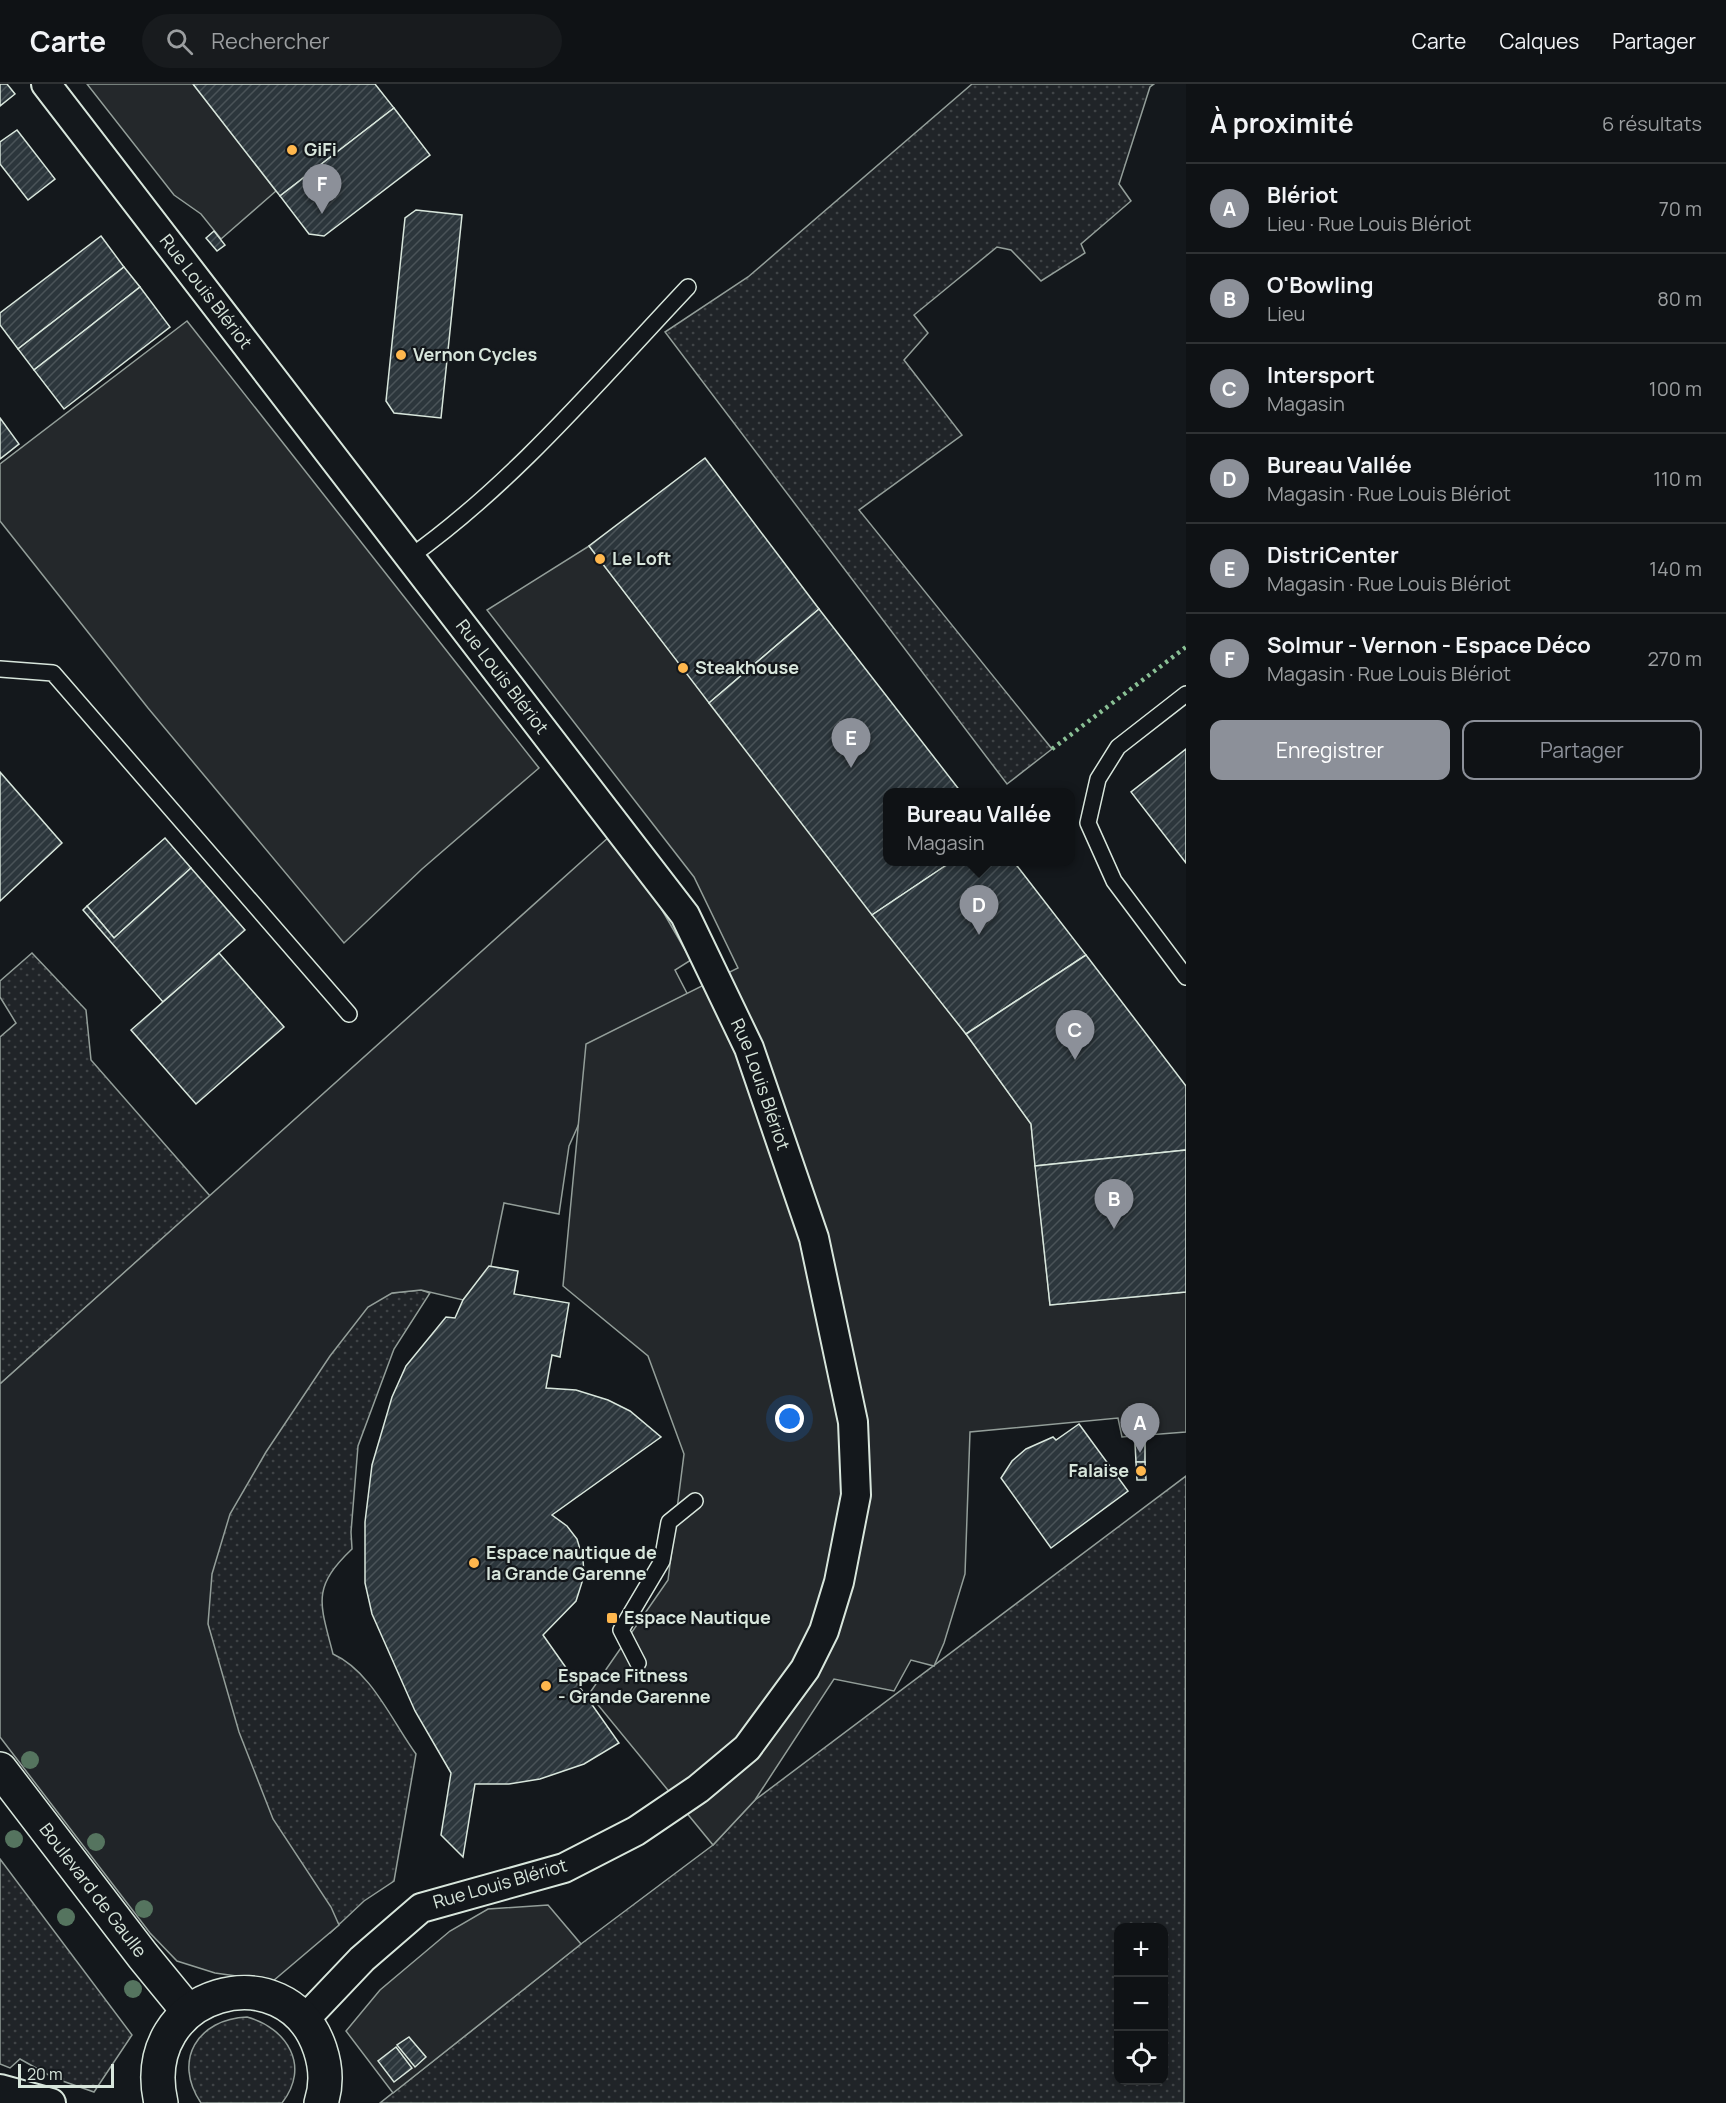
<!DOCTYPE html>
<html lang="fr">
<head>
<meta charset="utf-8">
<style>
  :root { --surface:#0f1215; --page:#181b1e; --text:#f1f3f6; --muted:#9b9ea0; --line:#2f3234; --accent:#8c9099 }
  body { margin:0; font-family:Manrope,sans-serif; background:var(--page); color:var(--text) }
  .controls { position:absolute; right:18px; bottom:18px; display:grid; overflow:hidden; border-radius:12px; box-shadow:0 3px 9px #0003 }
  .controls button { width:54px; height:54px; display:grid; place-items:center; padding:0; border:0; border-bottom:2px solid var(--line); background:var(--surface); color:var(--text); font:30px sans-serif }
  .scale { position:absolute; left:18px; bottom:15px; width:96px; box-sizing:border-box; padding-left:6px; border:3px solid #d8e6dc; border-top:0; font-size:16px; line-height:21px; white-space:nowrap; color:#d8e6dc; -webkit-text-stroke:4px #14181c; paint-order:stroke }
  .you { position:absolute; left:790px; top:1335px; width:21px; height:21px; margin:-15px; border:4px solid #fff; border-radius:50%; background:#1a73e8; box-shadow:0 0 0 9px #1a73e833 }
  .badge { display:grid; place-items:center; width:39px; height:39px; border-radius:50%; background:var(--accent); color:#fff; font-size:20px; font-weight:700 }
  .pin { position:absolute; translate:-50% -50px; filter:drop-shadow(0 2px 3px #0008) }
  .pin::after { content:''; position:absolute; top:32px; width:21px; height:18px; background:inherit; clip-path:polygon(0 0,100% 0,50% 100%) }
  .popup { position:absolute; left:883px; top:704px; width:192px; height:78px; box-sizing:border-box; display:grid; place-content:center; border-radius:12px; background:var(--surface); filter:drop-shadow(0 2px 4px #0005); font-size:20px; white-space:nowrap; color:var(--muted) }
  .popup b { font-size:22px; color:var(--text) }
  .popup::after { content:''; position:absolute; left:50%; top:100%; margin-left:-12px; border:12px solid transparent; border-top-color:var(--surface) }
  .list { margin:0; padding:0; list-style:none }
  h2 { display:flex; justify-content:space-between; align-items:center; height:78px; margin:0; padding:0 24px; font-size:26px }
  h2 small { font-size:20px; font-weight:400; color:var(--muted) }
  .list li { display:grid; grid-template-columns:39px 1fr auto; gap:18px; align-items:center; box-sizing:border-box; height:90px; padding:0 24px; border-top:2px solid var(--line) }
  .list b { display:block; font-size:22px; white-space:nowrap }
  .list p { margin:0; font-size:20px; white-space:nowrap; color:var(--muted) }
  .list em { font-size:20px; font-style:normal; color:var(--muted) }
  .actions { display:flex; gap:12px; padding:18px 24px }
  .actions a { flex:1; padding:14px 0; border:2px solid var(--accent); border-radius:12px; text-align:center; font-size:21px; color:var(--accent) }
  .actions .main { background:var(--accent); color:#fff }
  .icon { flex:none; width:33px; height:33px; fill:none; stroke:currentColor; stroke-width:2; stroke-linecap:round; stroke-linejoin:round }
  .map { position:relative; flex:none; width:1186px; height:2019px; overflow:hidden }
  header { display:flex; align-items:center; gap:36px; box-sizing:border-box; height:84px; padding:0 30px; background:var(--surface); border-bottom:2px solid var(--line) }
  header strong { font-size:28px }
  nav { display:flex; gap:33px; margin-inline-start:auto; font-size:21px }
  .search { width:420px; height:54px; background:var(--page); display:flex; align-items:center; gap:15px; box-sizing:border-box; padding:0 21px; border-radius:33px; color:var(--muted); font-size:22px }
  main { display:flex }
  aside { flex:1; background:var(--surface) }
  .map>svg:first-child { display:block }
</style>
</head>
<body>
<header>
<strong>Carte</strong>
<div class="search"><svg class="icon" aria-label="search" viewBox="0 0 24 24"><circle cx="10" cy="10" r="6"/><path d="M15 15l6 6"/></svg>Rechercher</div>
<nav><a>Carte</a><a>Calques</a><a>Partager</a></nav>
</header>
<main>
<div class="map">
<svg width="1186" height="2019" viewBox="0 0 1186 2019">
  <defs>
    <pattern id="grass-dots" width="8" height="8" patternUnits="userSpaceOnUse" patternTransform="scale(1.5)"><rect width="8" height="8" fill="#202428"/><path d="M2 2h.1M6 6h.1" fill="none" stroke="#404447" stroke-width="1.8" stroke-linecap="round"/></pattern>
    <pattern id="building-hatch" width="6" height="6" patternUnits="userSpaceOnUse" patternTransform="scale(1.5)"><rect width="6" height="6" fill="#2c363c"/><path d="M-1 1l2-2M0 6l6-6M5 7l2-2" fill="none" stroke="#4a5358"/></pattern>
  </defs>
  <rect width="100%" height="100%" fill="#14181c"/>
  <g fill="url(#grass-dots)" stroke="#939e99" stroke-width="1.5" fill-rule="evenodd">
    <path d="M972,0H1154L1150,3L1119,100L1131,117L1081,160L1085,169L1041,197L1011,166L997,163L914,231L928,249L904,276L962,351L859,426L1052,665L1007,700L665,248L748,193Z"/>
    <path d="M32,869L86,926L91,976L210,1112L0,1300V953L16,939L0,913V897Z"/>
    <path d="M421,1206L430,1209L394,1265L358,1362L351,1448L352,1465C311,1504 320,1519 333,1570C371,1587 392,1637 416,1670L394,1797L364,1817L330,1849L279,1801L197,1501L195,1482L355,1220L392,1209Z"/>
    <path d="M1186,1392L1184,2019H380L581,1860L713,1761L755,1716ZM1118,1844H1164V1996H1118Z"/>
    <path d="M0,1775L132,1951L94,2008L54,1994L20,1975L10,1984L0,1980Z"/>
    <path d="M247,1933C287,1944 311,1982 282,2019H201C172,1976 198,1935 247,1933Z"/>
  </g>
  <path fill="#202428" stroke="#939e99" stroke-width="1.5" d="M610,752L658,819L691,876L675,886L691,917L595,1004L569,1062L559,1130L504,1119L491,1182L463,1216L421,1206L392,1209L368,1223L330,1272L266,1368L230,1430L212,1490L208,1540L239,1648L273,1735L331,1823L339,1841L273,1897L215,1889L177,1877L150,1849L0,1653V1300Z"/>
  <g fill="#24282b" stroke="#939e99" stroke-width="1.5">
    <path d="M87,0H193L276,107L221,155L201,130L174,111Z"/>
    <path d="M187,237L539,684L422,785L344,859L148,624L0,437V380Z"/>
    <path d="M589,462L966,950L1031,1040L1050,1221L1186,1208V1348L1122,1353L1118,1334L970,1348L965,1490L944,1559L934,1582L911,1576L894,1607L834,1595L755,1716L713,1761L589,1610L668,1496L684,1370L648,1272L563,1202L586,960L738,884L694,793L487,526Z"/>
    <path d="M548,1821L581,1860L393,2009L346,1947L380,1906L450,1847L488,1825Z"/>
  </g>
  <g fill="url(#building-hatch)" stroke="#d8e6dc" stroke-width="1.5">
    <path d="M0,0H7L15,10L0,22Z"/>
    <path d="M193,0H375L394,24L280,112Z"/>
    <path d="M394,24L430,71L324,152L309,150L280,112Z"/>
    <path d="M17,46L55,95L28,116L0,80V58Z"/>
    <path d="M416,126L462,131L441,334L394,329L386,317L405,134Z"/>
    <path d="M214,147L225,161L217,167L206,154Z"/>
    <path d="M101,152L124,183L18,265L0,241V229Z"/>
    <path d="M124,183L140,203L34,286L18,265Z"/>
    <path d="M140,203L170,243L64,325L34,286Z"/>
    <path d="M0,334L19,360L0,375Z"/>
    <path d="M705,374L819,525L709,619L589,462Z"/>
    <path d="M819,525L961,708H888V778H951L872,831L709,619Z"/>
    <path d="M1186,665V779L1131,708Z"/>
    <path d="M0,688L62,759L0,817Z"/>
    <path d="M165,754L191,784L114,854L87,822Z"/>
    <path d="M951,778H1014L1086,871L966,950L872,831Z"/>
    <path d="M191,784L245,846L163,918L83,826L87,822L114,854Z"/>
    <path d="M219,869L284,943L196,1020L131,946Z"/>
    <path d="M1086,871L1186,1002V1066L1035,1082L1031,1040L966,950Z"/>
    <path d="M1186,1066V1208L1050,1221L1035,1082Z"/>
    <path d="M489,1182L518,1187L514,1210L569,1219L560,1273L552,1271L546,1304L576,1306L608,1316L630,1327L661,1353L552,1431L567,1442L577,1455L583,1475L584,1492L576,1517L543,1551L619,1659L584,1680L540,1695L509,1700H475L463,1773L441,1751L451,1689L415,1627L372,1530L365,1499V1438L372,1381L392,1313L406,1282L446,1233L455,1234L463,1216Z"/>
    <path d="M1079,1340L1128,1407L1051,1464L1001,1394L1012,1377L1026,1365L1053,1353L1056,1356Z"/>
    <path d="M1145,1359V1378H1136L1135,1360Z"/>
    <path d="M1136,1378H1145L1146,1396H1137Z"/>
    <path d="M409,1953L426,1973L415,1983L397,1961Z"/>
    <path d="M396,1963L412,1984L394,1998L378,1977Z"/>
  </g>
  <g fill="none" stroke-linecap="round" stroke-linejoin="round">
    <g stroke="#d8e6dc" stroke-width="18">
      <g id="lane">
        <path d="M410,473C515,398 600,296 688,203"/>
        <path d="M0,585L53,589L349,930"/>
        <path d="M1186,610L1118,663L1098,695L1088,739L1114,797L1186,893"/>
        <path d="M638,1579L621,1546L662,1477L669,1438L695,1417"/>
      </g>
    </g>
    <g stroke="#d8e6dc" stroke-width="32">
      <g id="street">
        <path id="s1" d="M46,0L685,831L749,964L814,1154L853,1338L856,1411L839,1498L824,1547L805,1585L747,1664L698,1705L636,1747L564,1784L421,1824L362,1875L304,1936"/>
        <path d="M0,2005L51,2019"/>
      </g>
    </g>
    <g stroke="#d8e6dc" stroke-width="36">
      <g id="secondary">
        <path id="s2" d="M0,1685L143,1872L188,1927"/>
        <path d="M161,2019C135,1906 287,1866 320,1965C326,1983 327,2001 321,2019"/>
      </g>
    </g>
    <use href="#lane" stroke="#14181c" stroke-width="15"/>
    <use href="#street" stroke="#14181c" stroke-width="28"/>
    <use href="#secondary" stroke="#14181c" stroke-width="33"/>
    <path stroke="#8ac095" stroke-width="4.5" stroke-dasharray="3 4.5" stroke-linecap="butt" d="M1052,665L1186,563"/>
  </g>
  <g fill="#55745f">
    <circle cx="30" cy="1676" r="9"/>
    <circle cx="14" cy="1755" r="9"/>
    <circle cx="96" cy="1758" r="9"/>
    <circle cx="144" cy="1825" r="9"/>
    <circle cx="66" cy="1833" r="9"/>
    <circle cx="133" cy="1905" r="9"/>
  </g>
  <g fill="#ffb74d" stroke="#14181c" stroke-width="2">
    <circle cx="292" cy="66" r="6"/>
    <circle cx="401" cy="271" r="6"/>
    <circle cx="600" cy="475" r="6"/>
    <circle cx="683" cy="584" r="6"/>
    <circle cx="1141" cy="1387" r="6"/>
    <circle cx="474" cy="1479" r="6"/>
    <rect x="606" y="1528" width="12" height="12" rx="3"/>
    <circle cx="546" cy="1602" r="6"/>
  </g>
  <g text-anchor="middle" stroke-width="4.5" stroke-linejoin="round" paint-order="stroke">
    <g font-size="18" font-weight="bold" fill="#d8e6dc" stroke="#14181c" text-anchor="start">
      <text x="304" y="72">GiFi</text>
      <text x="413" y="277">Vernon Cycles</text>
      <text x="612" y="481">Le Loft</text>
      <text x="695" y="590">Steakhouse</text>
      <text x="1129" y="1393" text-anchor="end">Falaise</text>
      <text x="486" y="1475">Espace nautique de<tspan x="486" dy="21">la Grande Garenne</tspan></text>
      <text x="624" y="1540">Espace Nautique</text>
      <text x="558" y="1598">Espace Fitness<tspan x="558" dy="21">- Grande Garenne</tspan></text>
    </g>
    <g font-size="18" fill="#d8e6dc" stroke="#14181c">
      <text dy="6" stroke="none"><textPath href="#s1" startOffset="262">Rue Louis Blériot</textPath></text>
      <text dy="6" stroke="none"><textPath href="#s1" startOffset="748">Rue Louis Blériot</textPath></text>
      <text dy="6" stroke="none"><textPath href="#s1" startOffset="1234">Rue Louis Blériot</textPath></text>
      <text transform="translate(500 1800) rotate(-16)" y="6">Rue Louis Blériot</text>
      <text dy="6" stroke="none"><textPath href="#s2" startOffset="153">Boulevard de Gaulle</textPath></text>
    </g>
  </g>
</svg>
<div class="controls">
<button>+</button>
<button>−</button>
<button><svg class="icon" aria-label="locate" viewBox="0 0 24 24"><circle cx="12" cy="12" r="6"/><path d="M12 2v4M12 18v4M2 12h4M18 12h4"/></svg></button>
</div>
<div class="scale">20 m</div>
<div class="you"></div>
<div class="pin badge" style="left:1140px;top:1369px">A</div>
<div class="pin badge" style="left:1114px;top:1145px">B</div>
<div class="pin badge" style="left:1075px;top:976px">C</div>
<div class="pin badge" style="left:979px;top:851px">D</div>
<div class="popup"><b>Bureau Vallée</b>Magasin</div>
<div class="pin badge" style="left:851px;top:684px">E</div>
<div class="pin badge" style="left:322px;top:130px">F</div>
</div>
<aside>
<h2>À proximité<small>6 résultats</small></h2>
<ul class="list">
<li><span class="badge">A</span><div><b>Blériot</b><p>Lieu · Rue Louis Blériot</p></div><em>70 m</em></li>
<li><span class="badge">B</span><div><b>O'Bowling</b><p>Lieu</p></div><em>80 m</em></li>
<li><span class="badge">C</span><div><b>Intersport</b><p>Magasin</p></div><em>100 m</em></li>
<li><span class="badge">D</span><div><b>Bureau Vallée</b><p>Magasin · Rue Louis Blériot</p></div><em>110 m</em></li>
<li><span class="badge">E</span><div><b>DistriCenter</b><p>Magasin · Rue Louis Blériot</p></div><em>140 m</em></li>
<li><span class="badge">F</span><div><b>Solmur - Vernon - Espace Déco</b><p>Magasin · Rue Louis Blériot</p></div><em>270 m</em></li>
</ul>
<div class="actions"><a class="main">Enregistrer</a><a>Partager</a></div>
</aside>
</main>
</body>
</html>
